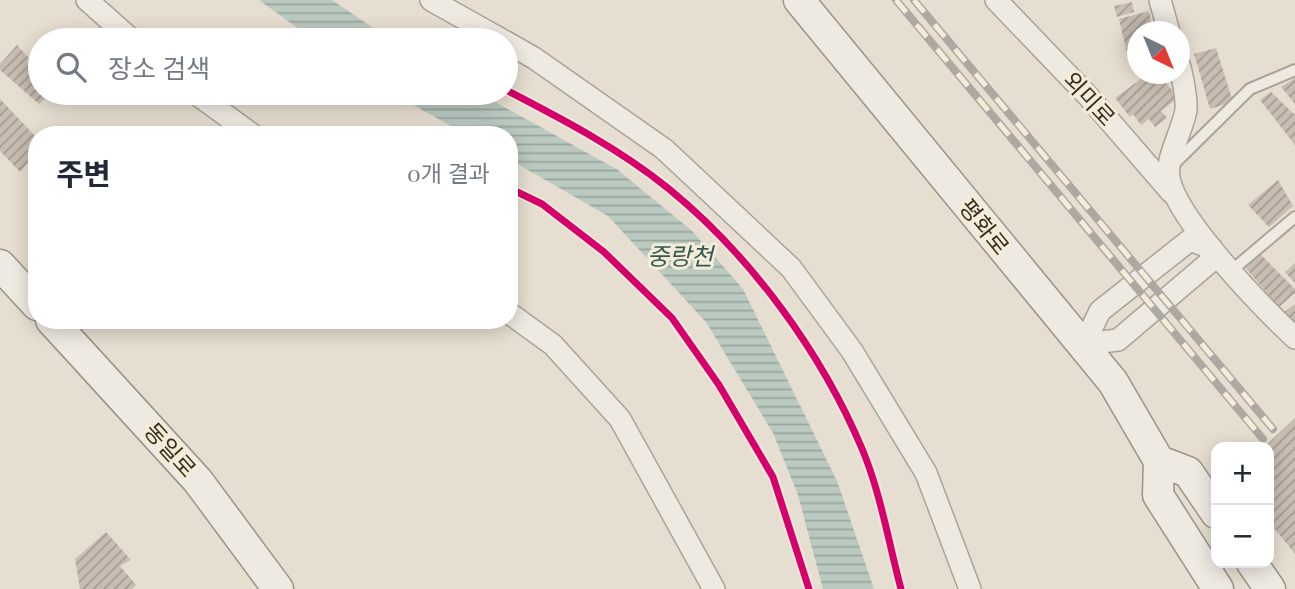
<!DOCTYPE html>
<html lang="ko">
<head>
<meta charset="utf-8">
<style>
  :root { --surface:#fff; --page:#f6f6f7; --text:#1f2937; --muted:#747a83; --line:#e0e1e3 }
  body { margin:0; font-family:"Playfair Display","Noto Sans KR",serif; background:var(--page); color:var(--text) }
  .controls { position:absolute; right:21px; bottom:21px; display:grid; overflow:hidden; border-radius:14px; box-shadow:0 4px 18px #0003 }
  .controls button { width:63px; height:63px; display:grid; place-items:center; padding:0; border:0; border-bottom:2px solid var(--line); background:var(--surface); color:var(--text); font:35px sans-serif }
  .compass { position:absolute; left:1127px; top:21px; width:63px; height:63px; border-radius:50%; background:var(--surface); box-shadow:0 4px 18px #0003; rotate:137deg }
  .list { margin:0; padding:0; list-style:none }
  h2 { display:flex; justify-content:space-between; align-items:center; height:91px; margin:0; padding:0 28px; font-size:30px }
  h2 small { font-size:23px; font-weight:400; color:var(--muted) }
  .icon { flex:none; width:38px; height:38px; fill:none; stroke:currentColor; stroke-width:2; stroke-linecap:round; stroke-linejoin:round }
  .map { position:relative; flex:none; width:1295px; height:589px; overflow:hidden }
  .search { position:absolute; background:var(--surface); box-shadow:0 4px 18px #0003; left:28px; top:28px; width:490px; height:77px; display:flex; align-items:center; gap:18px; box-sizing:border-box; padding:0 24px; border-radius:38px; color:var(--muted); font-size:26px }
  .panel { position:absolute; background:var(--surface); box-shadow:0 4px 18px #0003; left:28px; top:126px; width:490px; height:203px; border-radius:28px }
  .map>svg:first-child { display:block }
</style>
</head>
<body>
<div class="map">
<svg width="1295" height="589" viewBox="0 0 1295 589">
  <defs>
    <pattern id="water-rules" width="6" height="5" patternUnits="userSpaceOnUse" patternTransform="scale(1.75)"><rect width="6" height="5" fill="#bbcac1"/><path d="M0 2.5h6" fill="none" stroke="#99a49c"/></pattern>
    <pattern id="building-hatch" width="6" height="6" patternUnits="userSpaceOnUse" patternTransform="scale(1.75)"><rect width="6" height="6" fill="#c9bdb1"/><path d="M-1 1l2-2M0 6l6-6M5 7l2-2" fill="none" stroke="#a49a90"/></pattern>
  </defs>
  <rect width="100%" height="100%" fill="#e6ded0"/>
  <g fill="url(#water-rules)">
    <path d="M259,0H332L391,40H314Z"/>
    <path d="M392,93H479L618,170L692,231L743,289L837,481L874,589H823L798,495L773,433L706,322L608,216L509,159V135H467Z"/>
  </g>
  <g fill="url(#building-hatch)">
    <path d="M1132,2L1134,12L1117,17L1114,6Z"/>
    <path d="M1149,11L1153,32H1138V64L1130,66L1119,19Z"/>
    <path d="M17,45L40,70V93H51L39,104L0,70V64Z"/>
    <path d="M1216,48L1233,102L1210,109L1194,54Z"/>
    <path d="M1148,74H1159L1178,98L1161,111L1167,118L1155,127L1149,119L1141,125L1133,114L1130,117L1115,98Z"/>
    <path d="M1295,78V104L1281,87Z"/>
    <path d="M1271,92L1295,115V145L1260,100Z"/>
    <path d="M0,99L37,138L36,153L20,172L0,151Z"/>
    <path d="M1278,180L1293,206L1269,227L1248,205Z"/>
    <path d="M1260,254L1295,289V293L1279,307L1244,266Z"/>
    <path d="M1295,263V283L1285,272Z"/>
    <path d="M1295,304V324L1284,312Z"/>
    <path d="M1295,418V554L1269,522V447H1264Z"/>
    <path d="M106,532L131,560L120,566L136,585L132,589H80L75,559Z"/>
  </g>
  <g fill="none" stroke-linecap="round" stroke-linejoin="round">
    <g stroke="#aba398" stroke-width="14">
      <g id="lane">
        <path d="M1175,163L1250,89L1295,70"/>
        <path d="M1231,271L1295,217"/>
      </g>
    </g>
    <g stroke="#aba398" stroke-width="24">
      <g id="street">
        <path d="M87,0L132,40"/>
        <path d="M431,0L502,40"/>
        <path d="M996,0L1088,96L1171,192"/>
        <path d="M1160,0L1169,32"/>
        <path d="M506,42L534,58L664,149L791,268L852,351L926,473L970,589"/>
        <path d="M1180,67C1183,80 1187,97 1186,110C1183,129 1165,160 1169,178C1177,220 1263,308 1295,338"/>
        <path d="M195,93L253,135"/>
        <path d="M1190,240L1211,248V261L1118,340L1084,344L1100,311Z"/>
        <path d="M509,313L553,345L620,419L714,589"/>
      </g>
    </g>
    <g stroke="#9b9388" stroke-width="33">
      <g id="secondary">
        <path d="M799,0L1113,382L1159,461L1158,495L1218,589"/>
        <path d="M0,265L37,305"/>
        <path d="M51,320L198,481L278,589"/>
        <path d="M1159,461L1188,472L1216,513"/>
        <path d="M1252,563L1270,589"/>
      </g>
    </g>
    <use href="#lane" stroke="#eee9e1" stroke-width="10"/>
    <use href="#street" stroke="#eee9e1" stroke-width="21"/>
    <use href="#secondary" stroke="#eee9e1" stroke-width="30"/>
    <g stroke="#ada8a2" stroke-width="8">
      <g id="rail">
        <path d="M896,0L1263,439"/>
        <path d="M914,0L1273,429"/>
      </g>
    </g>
    <use href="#rail" stroke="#f5ecd8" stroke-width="5" stroke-dasharray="16" stroke-linecap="butt"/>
    <g stroke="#f5ecd8" stroke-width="11">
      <g id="cycleway">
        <path d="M506,90C562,119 620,149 669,189C751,256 822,353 863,451C881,495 889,544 901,589"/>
        <path d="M509,188L542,204L604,252L672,318L719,385L773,477L809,589"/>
      </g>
    </g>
    <use href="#cycleway" stroke="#d6006c" stroke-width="7"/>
  </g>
  <g text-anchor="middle" stroke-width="6" stroke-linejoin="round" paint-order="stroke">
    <g font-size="23" fill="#3a2c21" stroke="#f5ecd8">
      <text transform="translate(1089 99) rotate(47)" y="8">외미로</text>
      <text transform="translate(984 227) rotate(51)" y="8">평화로</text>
      <text transform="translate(170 450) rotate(48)" y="8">동일로</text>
    </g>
    <g font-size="24" font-style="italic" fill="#305956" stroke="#f5ecd8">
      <text x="680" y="265">중랑천</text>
    </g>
  </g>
</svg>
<div class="controls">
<button>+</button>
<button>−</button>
</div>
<svg class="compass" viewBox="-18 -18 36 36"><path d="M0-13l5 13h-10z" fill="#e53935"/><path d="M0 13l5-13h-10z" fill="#747a83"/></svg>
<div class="search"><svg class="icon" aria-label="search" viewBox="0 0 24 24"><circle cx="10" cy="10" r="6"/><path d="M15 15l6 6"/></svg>장소 검색</div>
<section class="panel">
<h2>주변<small>0개 결과</small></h2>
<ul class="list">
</ul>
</section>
</div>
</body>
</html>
